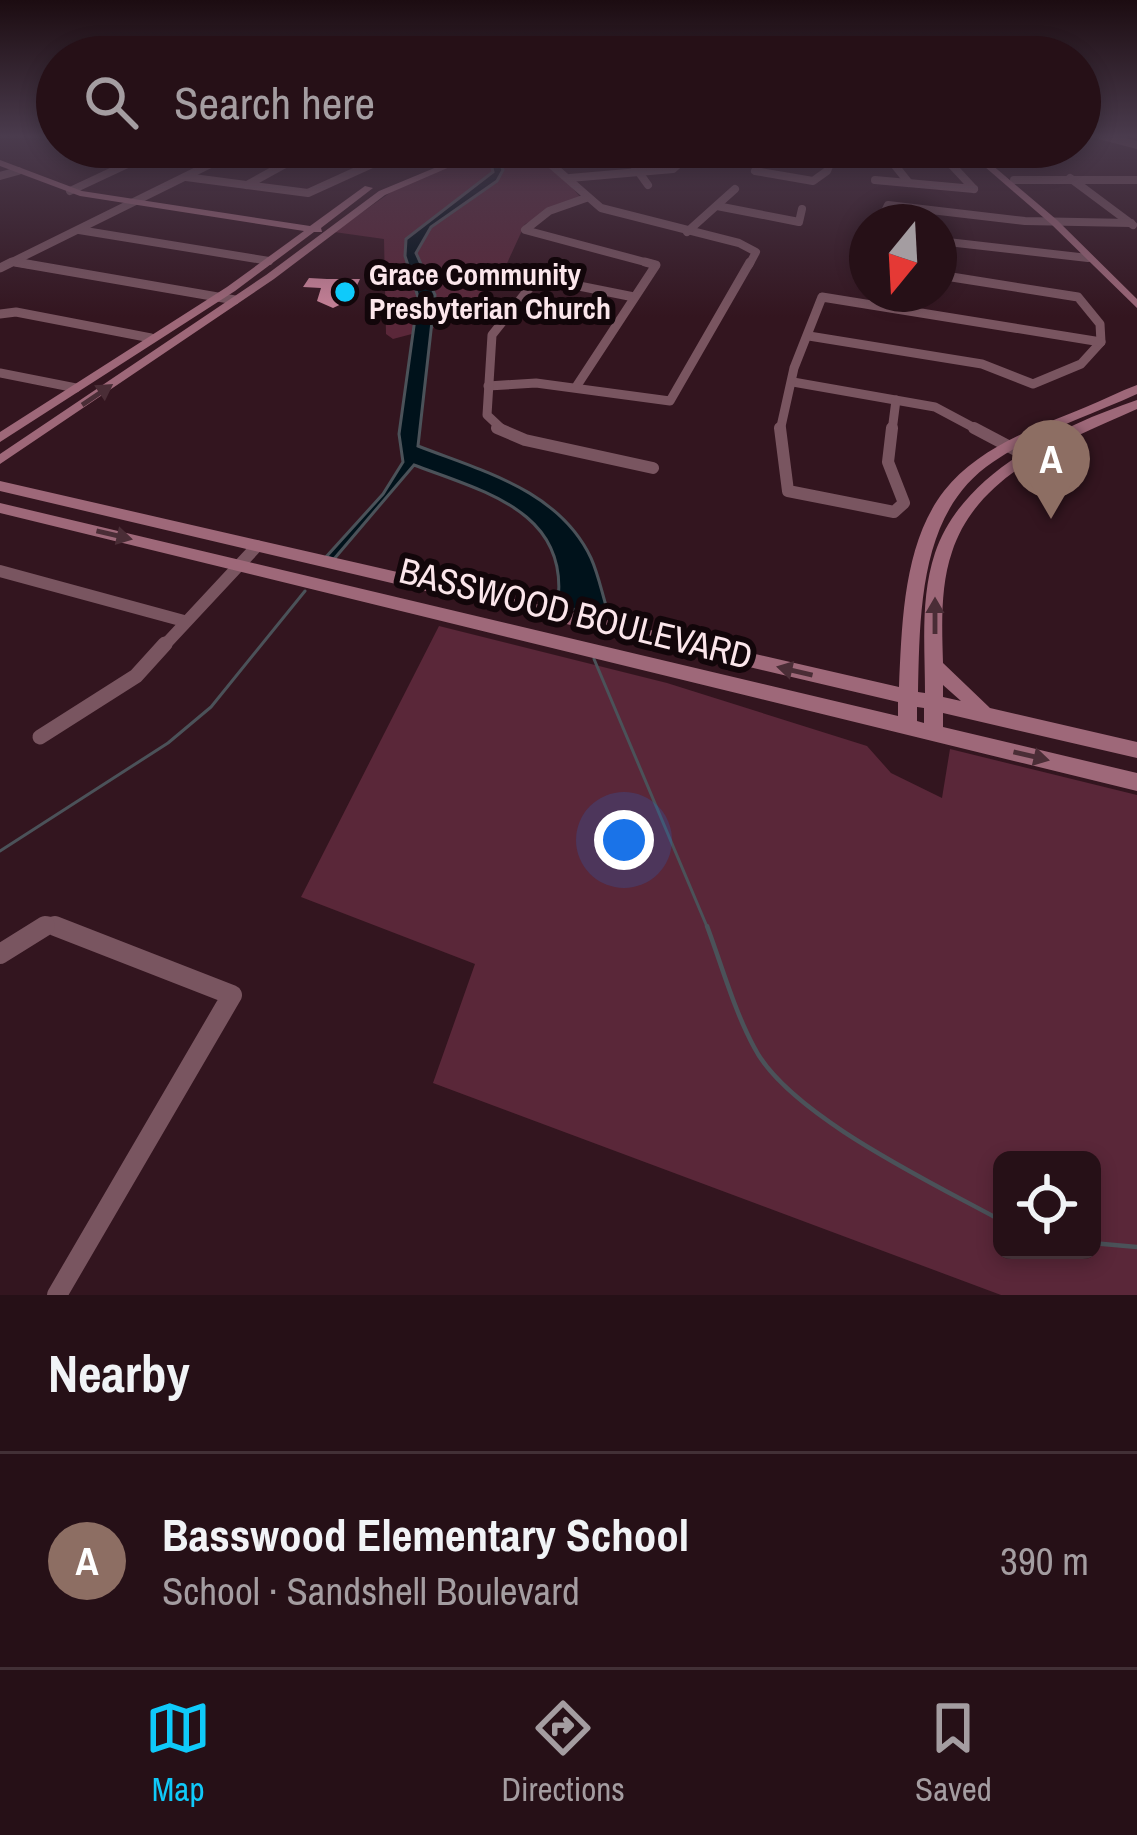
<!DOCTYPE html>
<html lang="en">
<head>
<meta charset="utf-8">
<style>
  :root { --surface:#261017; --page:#321e24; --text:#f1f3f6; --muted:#a49da1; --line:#423036; --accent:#0fcafa }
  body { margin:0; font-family:"Archivo Narrow",sans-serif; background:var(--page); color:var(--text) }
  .controls { position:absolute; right:36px; bottom:36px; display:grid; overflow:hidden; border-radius:18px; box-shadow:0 6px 18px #0003 }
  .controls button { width:108px; height:108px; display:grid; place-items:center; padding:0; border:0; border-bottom:3px solid var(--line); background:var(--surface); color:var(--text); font:60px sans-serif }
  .compass { position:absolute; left:849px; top:204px; width:108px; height:108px; border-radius:50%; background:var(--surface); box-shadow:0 6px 18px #0003; rotate:198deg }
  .you { position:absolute; left:624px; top:840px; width:42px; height:42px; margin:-30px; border:9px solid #fff; border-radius:50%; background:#1a73e8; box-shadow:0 0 0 18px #1a73e833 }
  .badge { display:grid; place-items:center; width:78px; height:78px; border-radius:50%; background:var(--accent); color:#fff; font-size:39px; font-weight:700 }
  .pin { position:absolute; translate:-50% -99px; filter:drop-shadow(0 3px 6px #0008) }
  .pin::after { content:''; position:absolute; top:63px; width:42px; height:36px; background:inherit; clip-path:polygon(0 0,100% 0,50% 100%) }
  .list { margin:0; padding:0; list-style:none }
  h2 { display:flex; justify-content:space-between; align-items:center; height:156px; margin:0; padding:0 48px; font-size:51px }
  h2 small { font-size:39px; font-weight:400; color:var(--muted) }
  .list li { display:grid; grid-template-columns:78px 1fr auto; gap:36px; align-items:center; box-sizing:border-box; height:216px; padding:0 48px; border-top:3px solid var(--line) }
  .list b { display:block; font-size:45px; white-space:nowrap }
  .list p { margin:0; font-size:39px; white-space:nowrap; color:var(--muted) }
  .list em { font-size:39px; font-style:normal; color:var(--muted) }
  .icon { flex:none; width:66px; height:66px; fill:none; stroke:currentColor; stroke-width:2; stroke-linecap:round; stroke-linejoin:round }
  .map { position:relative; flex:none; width:1137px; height:1295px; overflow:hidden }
  .search { position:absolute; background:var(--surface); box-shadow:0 6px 18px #0003; left:36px; right:36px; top:36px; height:132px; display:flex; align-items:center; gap:30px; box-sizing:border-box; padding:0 42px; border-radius:66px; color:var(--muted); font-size:45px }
  .sheet { height:372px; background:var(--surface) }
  nav { display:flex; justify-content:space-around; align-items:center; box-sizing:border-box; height:168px; border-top:3px solid var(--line); background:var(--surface); font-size:33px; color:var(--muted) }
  nav a { display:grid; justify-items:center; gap:6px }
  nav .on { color:var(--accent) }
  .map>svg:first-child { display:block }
</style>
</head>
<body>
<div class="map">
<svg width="1137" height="1295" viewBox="0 0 1137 1295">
  <rect width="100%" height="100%" fill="#33151f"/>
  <g fill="#5a2739" fill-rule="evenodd">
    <path d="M498,147C543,147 553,164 580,197L525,224L503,272L457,322L393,339L386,334L384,239L334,232L401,185Z"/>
    <path d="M439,626L667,683L867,746L891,773L942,798L950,749L1137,795V1295H1001L433,1083L475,964L301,897ZM1092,1160V1250H1002V1160Z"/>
  </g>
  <path fill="#00121b" stroke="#4b5259" stroke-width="3" d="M460,147H493L503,170L497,181L431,227L416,253L435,295L418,446C482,471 559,490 591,558C599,576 602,594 608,612L557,608C573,512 485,492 414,465L334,559L326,557L383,494L403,462L399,434L418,297L405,256L406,239L493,172L491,164Z"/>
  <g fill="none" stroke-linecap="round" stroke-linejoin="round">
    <g stroke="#4b5259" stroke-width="3">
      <path d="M594,659L708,929"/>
      <path d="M0,851L168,743L211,707L305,591"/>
    </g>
    <g stroke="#4b5259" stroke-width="4.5">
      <path d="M707,926C722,966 734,1010 754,1047C788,1115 935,1184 1002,1221"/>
      <path d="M1092,1243L1137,1247"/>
    </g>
  </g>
  <path fill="#c98399" d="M309,278L327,279H360L350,300L333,308L317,301L321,288L303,287Z"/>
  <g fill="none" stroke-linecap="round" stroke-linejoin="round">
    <g stroke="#795560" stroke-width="8">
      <path d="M48,136L57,139"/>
      <path d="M1102,136L1137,145"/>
      <path d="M77,147L126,164"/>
      <path d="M406,147L443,163"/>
      <path d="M531,147L601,208L739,243L756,252L749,265"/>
      <path d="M632,147L627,156L648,185"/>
      <path d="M771,147L755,171L813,181L827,171L837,147"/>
      <path d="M891,147L889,158L909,183"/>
      <path d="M935,147L974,189"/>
      <path d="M942,154L983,155"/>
      <path d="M0,176L18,171"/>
      <path d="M186,177L308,193L407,148"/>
      <path d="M570,178L673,169L698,147"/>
      <path d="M1070,178L1133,225"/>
      <path d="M875,180L974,189"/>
      <path d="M1014,180H1137"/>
      <path d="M247,185L316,147"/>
      <path d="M70,191L164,147"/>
      <path d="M586,198L549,211L525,230L656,265"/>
      <path d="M717,206L799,222L802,209"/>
      <path d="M880,222L888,205L1025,221L1131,223"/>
      <path d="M79,230L269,261"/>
      <path d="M687,232L735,189"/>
      <path d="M939,241L1088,258"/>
      <path d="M867,250L858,259L867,263"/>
      <path d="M15,262L32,265"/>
      <path d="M6,265L245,147"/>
    </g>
    <g stroke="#795560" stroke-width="9">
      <path d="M15,262L235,300"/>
      <path d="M0,268L12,262"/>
      <path d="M514,273L634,297"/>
      <path d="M0,314L16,312L151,338"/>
      <path d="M809,336L982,364L1033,384L1081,364L1101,342L1100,324L1078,297L939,275"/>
      <path d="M0,373L76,388"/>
      <path d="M793,382L935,407L980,431"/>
      <path d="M488,386L536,383L670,401L750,262"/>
      <path d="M576,387L656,265L645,262"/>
      <path d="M504,431L487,415L492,335L535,281"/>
      <path d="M780,431L794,368L822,297L1101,342"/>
      <path d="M892,431L896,400"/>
    </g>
    <g stroke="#795560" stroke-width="12">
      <path d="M497,428L525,440L653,468"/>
      <path d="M780,428L788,491L894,512L904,503L888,462L892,428"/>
      <path d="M974,428L1029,457"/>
      <path d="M0,571L184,621"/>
      <path d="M163,647L257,546"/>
    </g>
    <g stroke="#795560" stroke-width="15">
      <path d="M40,737L136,676L165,644"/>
      <path d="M40,929L49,924L63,929"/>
    </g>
    <g stroke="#795560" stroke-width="20">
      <path d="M55,926L232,995L57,1295"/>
      <path d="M0,954L45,926"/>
    </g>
    <g fill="#9e6879" fill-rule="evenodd">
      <path d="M485,147H496L385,195L274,279L0,464V454L266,275L379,191Z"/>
      <path d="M962,147H971L1057,220L1137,299V308L1051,224Z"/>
      <path d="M0,160L82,191L310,226L365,186L373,188L321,228L322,232H314L235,291L0,442V432L227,287L304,231L80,196L0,166Z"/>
      <path d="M1137,385V394C1089,416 1037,432 993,462C919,511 920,612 918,692L925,693C925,647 920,598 935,553C962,472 1061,426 1137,400V409C1066,441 978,472 952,552C940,587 942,627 943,663L990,708L1137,742V758L943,713V727L1137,773V791L0,513V503L898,716V702L0,491V481L899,687C902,624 903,544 944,491C978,447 1037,427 1086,407C1103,400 1120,391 1137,385ZM943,685L961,701L943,697ZM917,707L924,708V723L917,721Z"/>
    </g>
  </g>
  <defs><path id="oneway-solid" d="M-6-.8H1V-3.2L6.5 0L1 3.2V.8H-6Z" transform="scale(3)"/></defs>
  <g fill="#4a2d36">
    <use href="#oneway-solid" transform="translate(97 395) rotate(-34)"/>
    <use href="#oneway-solid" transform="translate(114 535) rotate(13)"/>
    <use href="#oneway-solid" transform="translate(935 616) rotate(-90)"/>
    <use href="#oneway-solid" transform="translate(795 671) rotate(-167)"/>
    <use href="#oneway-solid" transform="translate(1031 756) rotate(13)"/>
  </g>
  <linearGradient id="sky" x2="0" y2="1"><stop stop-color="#1c0c11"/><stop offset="0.43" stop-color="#4a3b4d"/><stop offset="1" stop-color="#4a3b4d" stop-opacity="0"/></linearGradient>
  <rect width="1137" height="317" fill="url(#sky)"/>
  <circle fill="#0fcafa" stroke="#12060a" stroke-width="4.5" cx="345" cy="292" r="12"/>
  <g text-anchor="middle" stroke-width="12" stroke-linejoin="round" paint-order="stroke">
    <g font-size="30" font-weight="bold" fill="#fbe6eb" stroke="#12060a" text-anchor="start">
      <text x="369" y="285">Grace Community<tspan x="369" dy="34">Presbyterian Church</tspan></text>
    </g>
    <g font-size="36" fill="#fbe6eb" stroke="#12060a">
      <text transform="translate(576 613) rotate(14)" y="13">BASSWOOD BOULEVARD</text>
    </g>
  </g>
</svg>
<div class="controls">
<button><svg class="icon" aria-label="locate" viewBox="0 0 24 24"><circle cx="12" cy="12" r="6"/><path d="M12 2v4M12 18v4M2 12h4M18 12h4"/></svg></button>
</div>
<svg class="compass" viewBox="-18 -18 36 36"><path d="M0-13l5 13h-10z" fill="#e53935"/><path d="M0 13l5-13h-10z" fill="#a49da1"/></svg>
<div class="you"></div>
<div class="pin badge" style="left:1051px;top:519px;background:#8d6e63">A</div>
<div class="search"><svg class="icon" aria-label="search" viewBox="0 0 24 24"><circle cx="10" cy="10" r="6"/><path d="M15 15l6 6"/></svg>Search here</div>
</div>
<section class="sheet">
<h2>Nearby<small></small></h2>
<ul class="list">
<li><span class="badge" style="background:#8d6e63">A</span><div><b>Basswood Elementary School</b><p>School · Sandshell Boulevard</p></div><em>390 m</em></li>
</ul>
</section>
<nav>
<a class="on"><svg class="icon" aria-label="map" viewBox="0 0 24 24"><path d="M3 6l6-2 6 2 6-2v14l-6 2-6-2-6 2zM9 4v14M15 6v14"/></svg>Map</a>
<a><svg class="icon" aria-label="directions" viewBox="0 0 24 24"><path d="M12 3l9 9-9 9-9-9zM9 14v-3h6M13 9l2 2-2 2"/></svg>Directions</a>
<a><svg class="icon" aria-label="saved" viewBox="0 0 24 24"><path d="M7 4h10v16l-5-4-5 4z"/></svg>Saved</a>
</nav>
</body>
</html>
